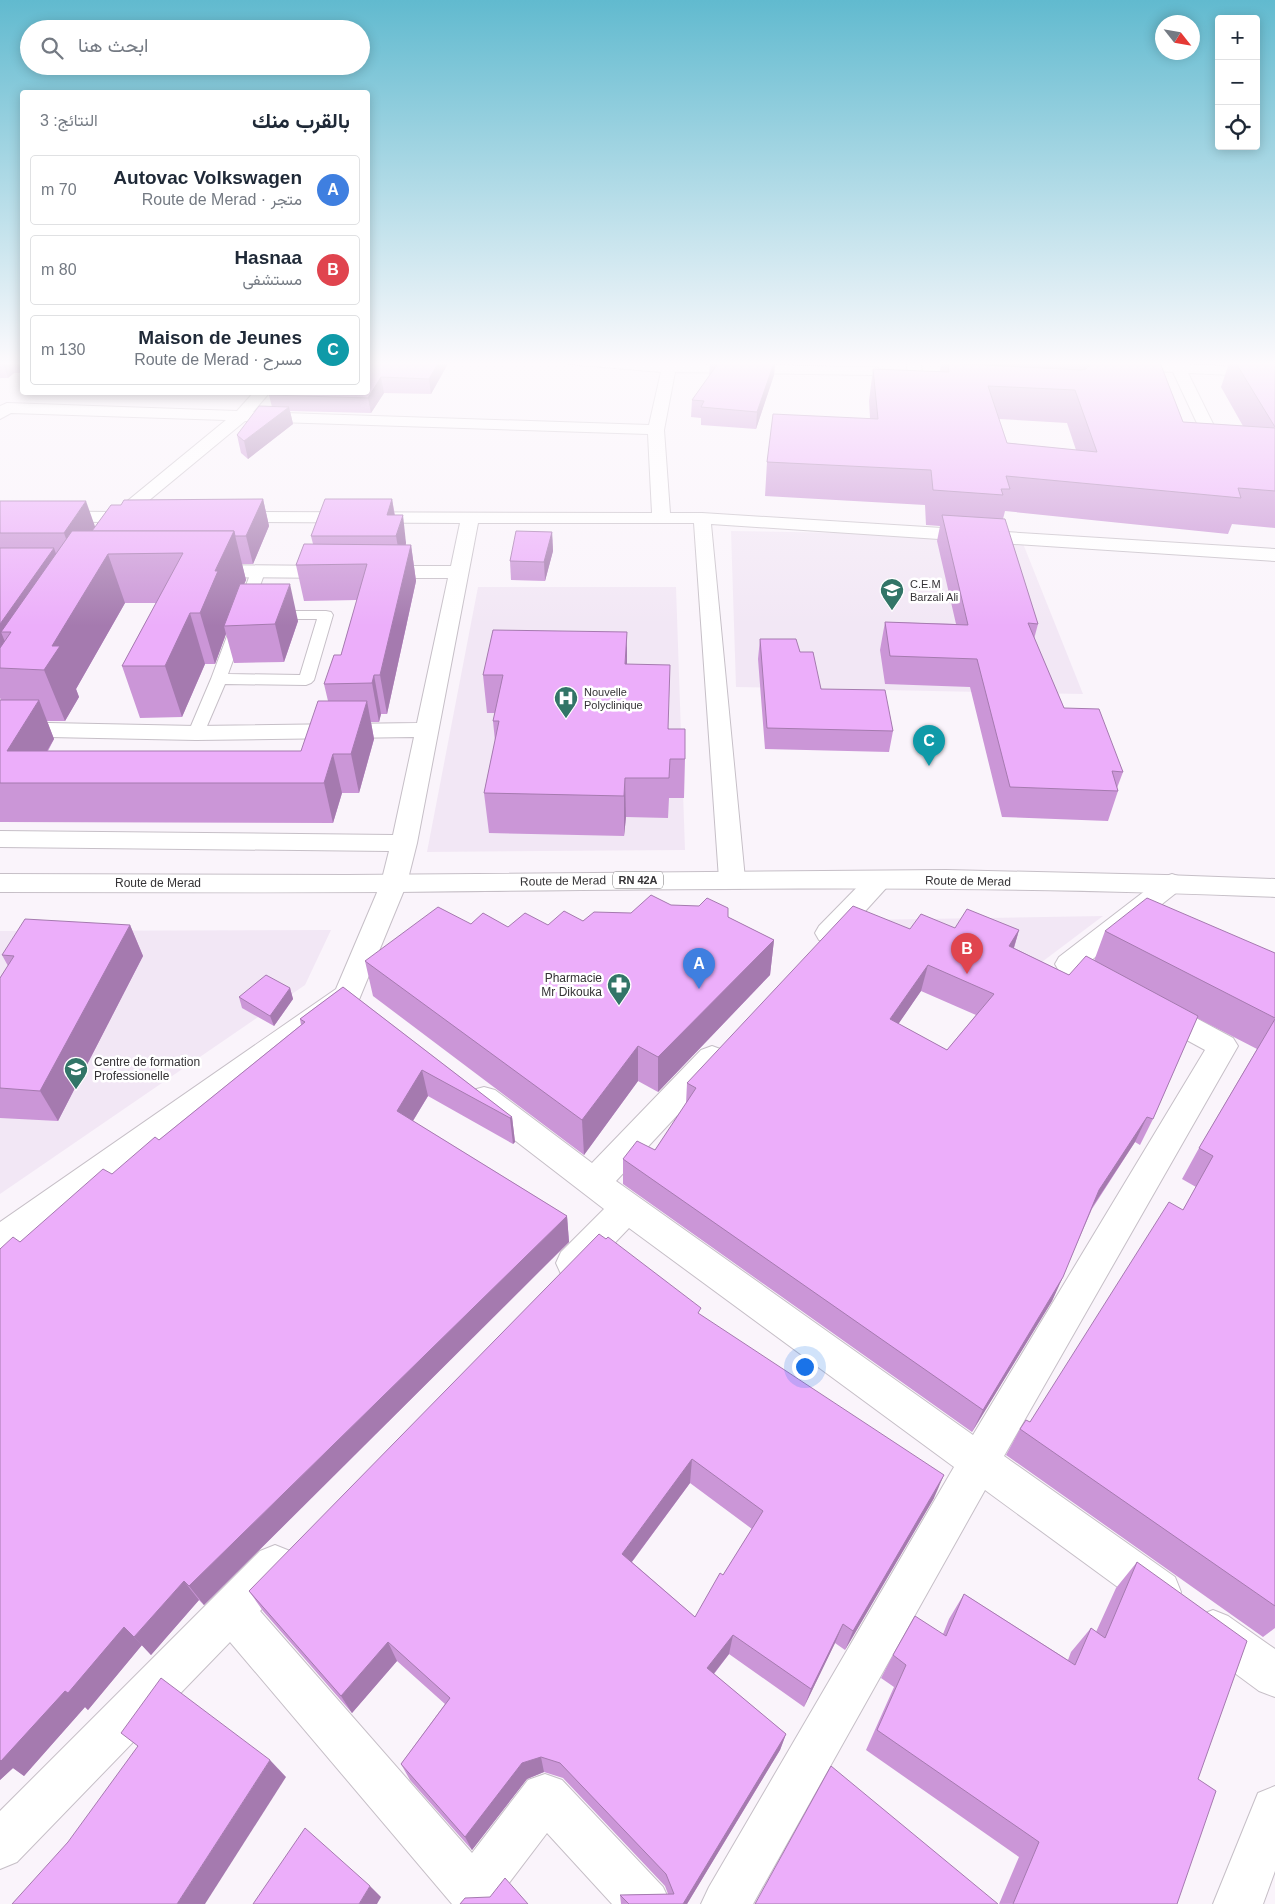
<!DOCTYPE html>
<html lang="ar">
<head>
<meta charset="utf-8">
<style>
  :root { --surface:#fff; --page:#f2f2f3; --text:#1f2937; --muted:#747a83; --line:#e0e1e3; --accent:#7c3aed }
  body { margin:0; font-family:Arial,Vazirmatn,sans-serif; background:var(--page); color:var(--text); direction:rtl }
  .controls { position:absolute; right:15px; top:15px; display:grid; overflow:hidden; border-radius:5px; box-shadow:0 2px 12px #0003 }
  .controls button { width:45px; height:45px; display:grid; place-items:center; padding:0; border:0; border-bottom:1px solid var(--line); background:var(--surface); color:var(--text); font:25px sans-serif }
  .compass { position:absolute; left:1155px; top:15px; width:45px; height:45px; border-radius:50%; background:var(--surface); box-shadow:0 2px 12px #0003; rotate:121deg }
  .you { position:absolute; left:804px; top:1366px; width:18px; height:18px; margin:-12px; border:4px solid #fff; border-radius:50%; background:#1a73e8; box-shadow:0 0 0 8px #1a73e833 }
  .badge { display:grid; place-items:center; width:32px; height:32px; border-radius:50%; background:var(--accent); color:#fff; font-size:16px; font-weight:700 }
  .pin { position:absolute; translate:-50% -41px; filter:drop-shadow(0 1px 2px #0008) }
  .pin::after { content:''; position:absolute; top:26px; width:18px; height:15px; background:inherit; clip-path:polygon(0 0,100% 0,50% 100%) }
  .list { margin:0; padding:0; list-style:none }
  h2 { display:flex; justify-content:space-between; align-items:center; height:65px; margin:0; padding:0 20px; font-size:21px }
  h2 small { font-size:16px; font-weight:400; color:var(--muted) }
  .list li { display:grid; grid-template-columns:32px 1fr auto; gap:15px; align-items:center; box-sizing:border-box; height:70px; margin:0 10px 10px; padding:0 10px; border:1px solid var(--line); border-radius:5px }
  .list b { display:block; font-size:19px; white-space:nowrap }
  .list p { margin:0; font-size:16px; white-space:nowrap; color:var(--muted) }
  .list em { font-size:16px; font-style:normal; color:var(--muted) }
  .icon { flex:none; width:28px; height:28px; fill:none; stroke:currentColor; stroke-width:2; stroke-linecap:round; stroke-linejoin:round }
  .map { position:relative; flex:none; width:1275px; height:1904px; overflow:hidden; direction:ltr }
  .search { position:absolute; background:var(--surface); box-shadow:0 2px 12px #0003; left:20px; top:20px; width:350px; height:55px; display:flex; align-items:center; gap:12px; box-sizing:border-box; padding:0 18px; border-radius:28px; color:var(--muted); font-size:19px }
  .panel { position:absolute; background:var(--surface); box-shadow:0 2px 12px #0003; left:20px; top:90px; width:350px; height:305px; border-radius:5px; direction:rtl }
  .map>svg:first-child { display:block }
</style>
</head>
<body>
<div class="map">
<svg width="1275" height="1904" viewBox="0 0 1275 1904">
  <rect width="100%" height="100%" fill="#faf4fb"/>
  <g fill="#f2e7f5">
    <path d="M731,531L1020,536L1083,694L736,687Z"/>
    <path d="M478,587H676L685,850L427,852Z"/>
    <path d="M1103,916L978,1010L858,920Z"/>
    <path d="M331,930L305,985L0,1194V931Z"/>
  </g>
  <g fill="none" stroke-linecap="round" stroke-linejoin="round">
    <g stroke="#c6bfc7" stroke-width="2">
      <path id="service" d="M258,568L265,572L228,674L300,675L317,619H269L264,618L262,615L264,612L269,611H326L331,612L333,615L314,680L311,683L306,685L225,684L204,733L202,736H190L188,733L211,679L251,572Z"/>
    </g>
    <g stroke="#c6bfc7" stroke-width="2">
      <g id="minor">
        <path d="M561,360H620L664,363L666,360H680L678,364L873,367L878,368L880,371L878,374L873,375L675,372L664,430L670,513H702L1275,549V561L711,524L745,879L741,885L732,888L723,885L719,879L694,523H478L417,843L407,883L358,1002L12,1252L0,1256V1222L336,989L381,883L389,851L0,847V831L393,835L414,737L196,740L0,736V722L196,726L417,723L448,578H376L369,576L367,572L369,568L376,566H451L460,523L229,522L223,521L220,517L223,513L229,512L652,513L648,434L245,421L135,512L147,513L150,517L147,521L123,522L120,527L114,528L108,527L106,522L0,521V511L114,512L226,420L11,413L0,419V406L7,403L237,411L254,392H270L253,412L649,425L661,372L568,364Z"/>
        <path d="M906,360H920L924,383L943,385L945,388L943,391L912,390L910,387Z"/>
        <path d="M1168,360H1182L1184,364L1275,369V377L1188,373L1219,436L1217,439H1205L1203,436L1173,372L1124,369L1119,368L1117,365L1119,362L1124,361L1169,363Z"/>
        <path d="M206,565L336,566L343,568L345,572L343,576L336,578L206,577L199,575L197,571L199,567Z"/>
        <path d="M879,871L888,874L892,880L888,886L839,940L829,942L819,940L815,933L819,926L870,874Z"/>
        <path d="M1172,874L1181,877L1185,883L1181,889L1089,962L1119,978L1123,985L1119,992L1109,995L1099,992L1059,971L1055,964L1059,957L1163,877Z"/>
        <path d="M1160,1001L1170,1004L1233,1038L1238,1046L1004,1456L1175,1577L1181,1592L1175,1607L1160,1613L1145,1607L985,1490L753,1904H701L709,1887L954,1467L629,1228L585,1274L573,1278L561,1274L556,1263L561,1252L604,1209L473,1108L469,1099L473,1090L484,1087L495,1090L592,1163L701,1050L712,1046L723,1050L727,1058L723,1066L616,1181L973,1435L1205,1050L1150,1020L1146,1012L1150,1004Z"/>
        <path d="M275,1545L290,1551L296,1566L290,1581L260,1611L472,1853L528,1780L545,1774L562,1780L663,1887L671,1904H612L547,1833L493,1904H452L230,1642L17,1862L0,1869V1811L260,1551Z"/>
        <path d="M1213,1610L1228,1616L1275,1649V1697L1259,1691L1198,1646L1192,1631L1198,1616Z"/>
        <path d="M1275,1786V1871L1263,1904H1213L1258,1793Z"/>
      </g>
    </g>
    <g stroke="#c6bfc7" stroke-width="2">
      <path id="primary" d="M946,870L1165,875L1275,879V897C982,884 690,889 397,892C265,893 132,892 0,892V874L347,875Z"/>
    </g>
    <use href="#service" fill="#fff" fill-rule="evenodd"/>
    <use href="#minor" fill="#fff" fill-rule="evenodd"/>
    <use href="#primary" fill="#fff" fill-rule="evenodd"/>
  </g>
  <g fill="#cb96d7" fill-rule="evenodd">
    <path d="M0,360H22V371L20,373H14L8,378H0Z"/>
    <path d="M368,360H450L431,394L384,393L371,413L290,411L293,424L248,459L241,453L237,435L272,407L269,395Z"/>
    <path d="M708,360H778V364H775L774,375L756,429L701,425V418L691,417L692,400L709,376L710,361L711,360Z"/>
    <path d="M941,360H1159L1183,422L1243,426L1221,387L1230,360H1275V528L1232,524L1228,534L1005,511L1003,519L1038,624L1034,639L1064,708L1123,772L1117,788L1118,791L1108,821L1002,817L970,687L885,684L880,650L885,622L956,624L937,541L940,526L926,525L925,505L765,496L767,462L870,418L869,401L873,369L940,372ZM999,419L1067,423L1076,450L1007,443Z"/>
    <path d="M263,499L269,526L253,564H242L246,580L244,584L298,621L284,662L234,663L226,634L215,664H205L182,717L140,718L122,666L156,603H125L76,689L79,697L65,721H47L54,739L48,751H301L328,701L324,684L341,655L357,600L304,601L296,565L313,544L311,536L392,499L395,515L406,543V545H411L416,581L387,714H381L379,722H371L374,739L359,793H342L333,823L0,822V700H1L0,698V501L95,528Z"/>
    <path d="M552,532L553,551L545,581L511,580L510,561Z"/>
    <path d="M760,639L800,652L821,689L893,731L889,752L765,749L758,659Z"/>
    <path d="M627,664L669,729L685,759L684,798H669L668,818L626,817L624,836L489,833L484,793L495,741L493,721L495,713H487L483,675Z"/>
    <path d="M671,905L728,917L774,940L770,975L658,1092L638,1081L584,1155L373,996L365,961L471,924L508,927L548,925L583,921L631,913Z"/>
    <path d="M130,925L143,956L58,1121L0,1118V978L8,966L2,955Z"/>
    <path d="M955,928L1019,930L1014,948L1069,975L1094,961L1105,931L1275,953V1628L1263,1637L1006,1455L1020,1429L1030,1422L1183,1210L1196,1187L1182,1179L1199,1148L1257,1049L1197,1018L1153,1119L1140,1145L1135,1142L1092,1209L1052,1301L972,1432L623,1184V1159L655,1150L686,1104L687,1083L910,929ZM921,991L976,1015L947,1050L898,1024Z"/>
    <path d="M343,987L512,1117L515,1142L513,1144L428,1096L413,1121L567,1216L569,1242L204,1605L199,1600L151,1655L142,1645L88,1710L85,1707L24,1776L13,1768L0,1780V1249L20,1242L159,1140L301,1025L300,1019Z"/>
    <path d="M290,988L293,999L274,1026L242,1008L239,997Z"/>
    <path d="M701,1315L934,1498L845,1650L835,1643L804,1707L729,1654L714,1674L786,1734L780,1750L687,1904H621L620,1895L668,1894L665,1886L563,1778L544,1772L527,1779L472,1850L410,1780L401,1764L445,1704L397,1661L352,1713L263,1611L249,1591ZM690,1483L752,1529L723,1575L695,1617L632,1562Z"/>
    <path d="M1137,1562L1198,1779L1177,1904H999L1019,1857L866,1750L894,1687L881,1678L893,1655L943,1634L949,1619L964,1594L1068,1660L1071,1652L1091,1628L1096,1632L1116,1588Z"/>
  </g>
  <g fill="#a57aaf">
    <path d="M2,360H9L14,373L8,378Z"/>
    <path d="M16,360H22V371L20,373Z"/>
    <path d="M440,360H450L431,394L429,379Z"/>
    <path d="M775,360L774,375L756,429L757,412Z"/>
    <path d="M381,377L384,393L371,413L368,398Z"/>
    <path d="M289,407L293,424L248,459L244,441Z"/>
    <path d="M263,499L269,526L253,564L246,536Z"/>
    <path d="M392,499L396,526L387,515Z"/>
    <path d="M86,501L97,532L75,564L64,533Z"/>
    <path d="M403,515L406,543L401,564L396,536Z"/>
    <path d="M234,531L246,580L230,617L224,626L226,634L215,664L200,613L215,571Z"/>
    <path d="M552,532L553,551L545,581L544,562Z"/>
    <path d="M411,545L416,581L387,714L380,675Z"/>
    <path d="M54,548L65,580L11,632H1L12,659L0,668V624Z"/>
    <path d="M108,554L125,603L76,689L79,697L65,721L44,670L52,646Z"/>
    <path d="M290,584L298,621L284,662L275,624Z"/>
    <path d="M190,613L205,664L182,717L165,666Z"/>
    <path d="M627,632V670L625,664Z"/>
    <path d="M374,675L381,714L379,722L372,683Z"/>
    <path d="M39,700L54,739L28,783L7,751Z"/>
    <path d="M367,701L374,739L359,793L351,754Z"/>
    <path d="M333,754L342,793L333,823L324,783Z"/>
    <path d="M625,778L626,817L624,836V796Z"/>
    <path d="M130,925L143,956L58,1121L40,1091Z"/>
    <path d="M1019,930L1011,957L1009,946Z"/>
    <path d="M774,940L770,975L658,1092V1057Z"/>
    <path d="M928,965L921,991L884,1045L890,1019Z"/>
    <path d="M290,988L293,999L274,1026L270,1016Z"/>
    <path d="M638,1046V1081L584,1155L582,1120Z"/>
    <path d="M422,1070L428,1096L403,1137L397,1111Z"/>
    <path d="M512,1117L515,1142L513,1144L510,1118Z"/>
    <path d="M1147,1117L1135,1142L1087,1215L1099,1190Z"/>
    <path d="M567,1216L569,1242L204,1605L189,1586Z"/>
    <path d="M1063,1277L1052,1301L972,1432L983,1410Z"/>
    <path d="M692,1459L690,1483L622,1575V1554Z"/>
    <path d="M944,1475L934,1498L845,1650L853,1631Z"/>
    <path d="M184,1581L199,1600L151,1655L134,1637Z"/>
    <path d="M843,1624L835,1643L804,1707L811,1689Z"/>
    <path d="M124,1627L142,1645L88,1710L85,1707L24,1776L13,1768L0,1780V1756Z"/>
    <path d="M733,1635L729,1654L704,1686L707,1668Z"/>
    <path d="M388,1642L397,1661L352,1713L341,1696Z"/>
    <path d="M786,1734L780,1750L687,1904H683Z"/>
    <path d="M541,1757L544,1772L527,1779L472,1850L465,1837L522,1763Z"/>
    <path d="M270,1760L286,1777L205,1904H177Z"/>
    <path d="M370,1886L381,1897L377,1904H359Z"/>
  </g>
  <g fill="#ecaefa" stroke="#a57aaf" fill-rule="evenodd">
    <path d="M368,360H440L429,379L381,377L368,398L269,395L271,392H368Z"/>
    <path d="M711,360H775L757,412L701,407L704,401L692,400L719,362L710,361Z"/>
    <path d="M1085,360H1159L1183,422L1275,428V491L1238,488L1241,498L1006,476L1010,489H1001L1003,495L933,490L931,470L767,462L773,414L878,419L873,369L949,372L948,363L1081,370L1086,369L1090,365L1087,360ZM988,386L1075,390L1097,452L1007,443Z"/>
    <path d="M1234,360H1275V427Z"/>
    <path d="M259,406L289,407L244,441L237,435Z"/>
    <path d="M263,499L246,536H235L234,531H92L111,505H121L124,500Z"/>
    <path d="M325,499H392L387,515H403L396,536H311Z"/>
    <path d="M0,501H86L64,533H0Z"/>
    <path d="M942,515L1005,519L1038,624L1028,623L1064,708L1099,709L1123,772L1112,771L1118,791L1010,787L977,659L890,656L885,622L968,625Z"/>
    <path d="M72,531H234L215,571H218L200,613H190L165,666H122L183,553L108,554L52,646H60L44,670L0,668V648L11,632H1Z"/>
    <path d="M516,531L552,532L544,562L510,561Z"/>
    <path d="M304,544L411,545L380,675H374L372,683L324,684L334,655H341L367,564L296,565Z"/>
    <path d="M0,548H54L0,624Z"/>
    <path d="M240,584H290L275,624L224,626Z"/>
    <path d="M493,630L627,632L625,664L670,665L668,729H685V759H670L669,778H625L624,796L484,793L499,721H493L503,675H483Z"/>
    <path d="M760,639H796L800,652H813L821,689L885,690L893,731L767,728Z"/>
    <path d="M0,700H39L7,751H301L318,701H367L351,754H333L324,783H0Z"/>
    <path d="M651,895L671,905L699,906L707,898L728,908V917L774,940L658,1057L638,1046L582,1120L365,961L438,907L471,924L483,913L508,927L525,913L548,925L564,911L583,921L594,912L631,913Z"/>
    <path d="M1147,898L1275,953V1018L1105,931Z"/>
    <path d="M853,906L910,929L921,914L955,928L967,909L1019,930L1009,946L1069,975L1086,956L1198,1016L1153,1119L1147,1117L1099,1190L1063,1277L983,1410L623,1159L637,1141L655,1150L696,1088L687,1083ZM928,965L994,994L947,1050L890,1019Z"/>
    <path d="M25,919L130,925L40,1091L0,1088V978L14,956L2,955Z"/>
    <path d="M266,975L290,988L270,1016L239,997Z"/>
    <path d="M343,987L512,1117L510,1118L422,1070L397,1111L567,1216L189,1586L184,1581L134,1637L124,1627L68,1693L65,1691L1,1761L0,1760V1249L13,1237L20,1242L103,1169L112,1174L155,1137L159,1140L305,1022L300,1019Z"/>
    <path d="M1275,1019V1606L1020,1429L1026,1420L1030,1422L1169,1202L1183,1210L1213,1156L1199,1148Z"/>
    <path d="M599,1234L606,1239L608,1237L701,1308L698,1313L944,1475L853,1631L843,1624L811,1689L733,1635L707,1668L786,1734L683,1904H629L620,1895L674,1894L666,1874L560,1763L541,1757L522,1763L465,1837L401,1764L450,1698L388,1642L341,1696L249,1591ZM692,1459L763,1511L723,1575L720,1573L695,1617L622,1554Z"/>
    <path d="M1137,1562L1247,1641L1198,1779L1216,1791L1177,1904H1013L1039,1842L877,1730L906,1665L893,1655L915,1616L946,1636L964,1594L1075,1665L1091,1628L1105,1638Z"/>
    <path d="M161,1678L270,1760L177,1904H12L68,1842L138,1746L121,1733Z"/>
    <path d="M831,1766L998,1904H755Z"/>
    <path d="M305,1828L370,1886L359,1904H253Z"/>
    <path d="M505,1878L528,1904H460L465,1898L490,1897Z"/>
  </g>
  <linearGradient id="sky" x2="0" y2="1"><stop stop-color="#61bacf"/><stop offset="0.58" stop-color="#fdfafd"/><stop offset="1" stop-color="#fdfafd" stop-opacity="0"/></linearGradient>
  <rect width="1275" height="626" fill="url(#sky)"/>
  <defs>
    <g id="school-pin" transform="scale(1.25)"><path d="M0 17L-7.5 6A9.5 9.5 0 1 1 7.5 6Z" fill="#327567" stroke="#fff"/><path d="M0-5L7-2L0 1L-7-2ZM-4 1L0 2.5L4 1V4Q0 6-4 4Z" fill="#fff"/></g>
    <g id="hospital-pin" transform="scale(1.25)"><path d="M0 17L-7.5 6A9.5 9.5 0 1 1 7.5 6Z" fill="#327567" stroke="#fff"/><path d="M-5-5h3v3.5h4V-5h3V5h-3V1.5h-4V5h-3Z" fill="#fff"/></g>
    <g id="pharmacy-pin" transform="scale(1.25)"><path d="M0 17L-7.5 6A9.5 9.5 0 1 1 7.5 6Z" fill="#327567" stroke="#fff"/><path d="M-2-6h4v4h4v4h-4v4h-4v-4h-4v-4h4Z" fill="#fff"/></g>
    <g id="university-pin" transform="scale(1.25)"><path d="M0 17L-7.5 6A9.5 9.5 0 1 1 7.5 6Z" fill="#327567" stroke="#fff"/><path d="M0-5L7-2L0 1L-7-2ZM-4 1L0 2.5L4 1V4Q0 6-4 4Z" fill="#fff"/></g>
  </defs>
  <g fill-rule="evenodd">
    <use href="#school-pin" x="892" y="590"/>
    <use href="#hospital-pin" x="566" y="698"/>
    <use href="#pharmacy-pin" x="619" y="985"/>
    <use href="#university-pin" x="76" y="1069"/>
  </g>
  <g text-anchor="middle" stroke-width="5" stroke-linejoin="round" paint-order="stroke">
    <g font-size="11" fill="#353336" stroke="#fff" text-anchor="start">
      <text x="910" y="588">C.E.M<tspan x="910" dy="13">Barzali Ali</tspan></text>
      <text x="584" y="696">Nouvelle<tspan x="584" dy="13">Polyclinique</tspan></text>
    </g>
    <rect fill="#fff" stroke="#727072" stroke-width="1" x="613" y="871.5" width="50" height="17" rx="4"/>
    <g font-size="11" font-weight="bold" fill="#353336">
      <text x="638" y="884">RN 42A</text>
    </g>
    <g font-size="12" fill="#353336" stroke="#fff">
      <text transform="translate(563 881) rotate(-1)" y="4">Route de Merad</text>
      <text transform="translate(968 881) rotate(1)" y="4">Route de Merad</text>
      <text x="158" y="887">Route de Merad</text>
    </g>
    <g font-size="12" fill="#353336" stroke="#fff" text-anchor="end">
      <text x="602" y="982">Pharmacie<tspan x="602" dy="14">Mr Dikouka</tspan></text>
      <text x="94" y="1066" text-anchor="start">Centre de formation<tspan x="94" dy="14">Professionelle</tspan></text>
    </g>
  </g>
</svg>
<div class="controls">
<button>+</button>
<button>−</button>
<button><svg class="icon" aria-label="locate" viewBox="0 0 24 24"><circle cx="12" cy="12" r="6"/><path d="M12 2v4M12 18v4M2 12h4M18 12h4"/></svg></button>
</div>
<svg class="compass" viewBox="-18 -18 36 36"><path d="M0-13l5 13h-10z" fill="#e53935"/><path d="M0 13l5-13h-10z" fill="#747a83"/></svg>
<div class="you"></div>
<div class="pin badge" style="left:699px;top:989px;background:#3f7fe0">A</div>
<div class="pin badge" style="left:967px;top:974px;background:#e0444e">B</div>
<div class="pin badge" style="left:929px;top:766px;background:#0f9aa8">C</div>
<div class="search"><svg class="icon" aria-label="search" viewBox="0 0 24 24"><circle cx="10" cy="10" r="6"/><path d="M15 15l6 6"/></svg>ابحث هنا</div>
<section class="panel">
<h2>بالقرب منك<small>النتائج: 3</small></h2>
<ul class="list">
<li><span class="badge" style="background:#3f7fe0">A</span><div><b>Autovac Volkswagen</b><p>متجر · Route de Merad</p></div><em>70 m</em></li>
<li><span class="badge" style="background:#e0444e">B</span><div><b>Hasnaa</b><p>مستشفى</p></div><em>80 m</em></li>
<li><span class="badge" style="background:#0f9aa8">C</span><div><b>Maison de Jeunes</b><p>مسرح · Route de Merad</p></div><em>130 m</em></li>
</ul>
</section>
</div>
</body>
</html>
